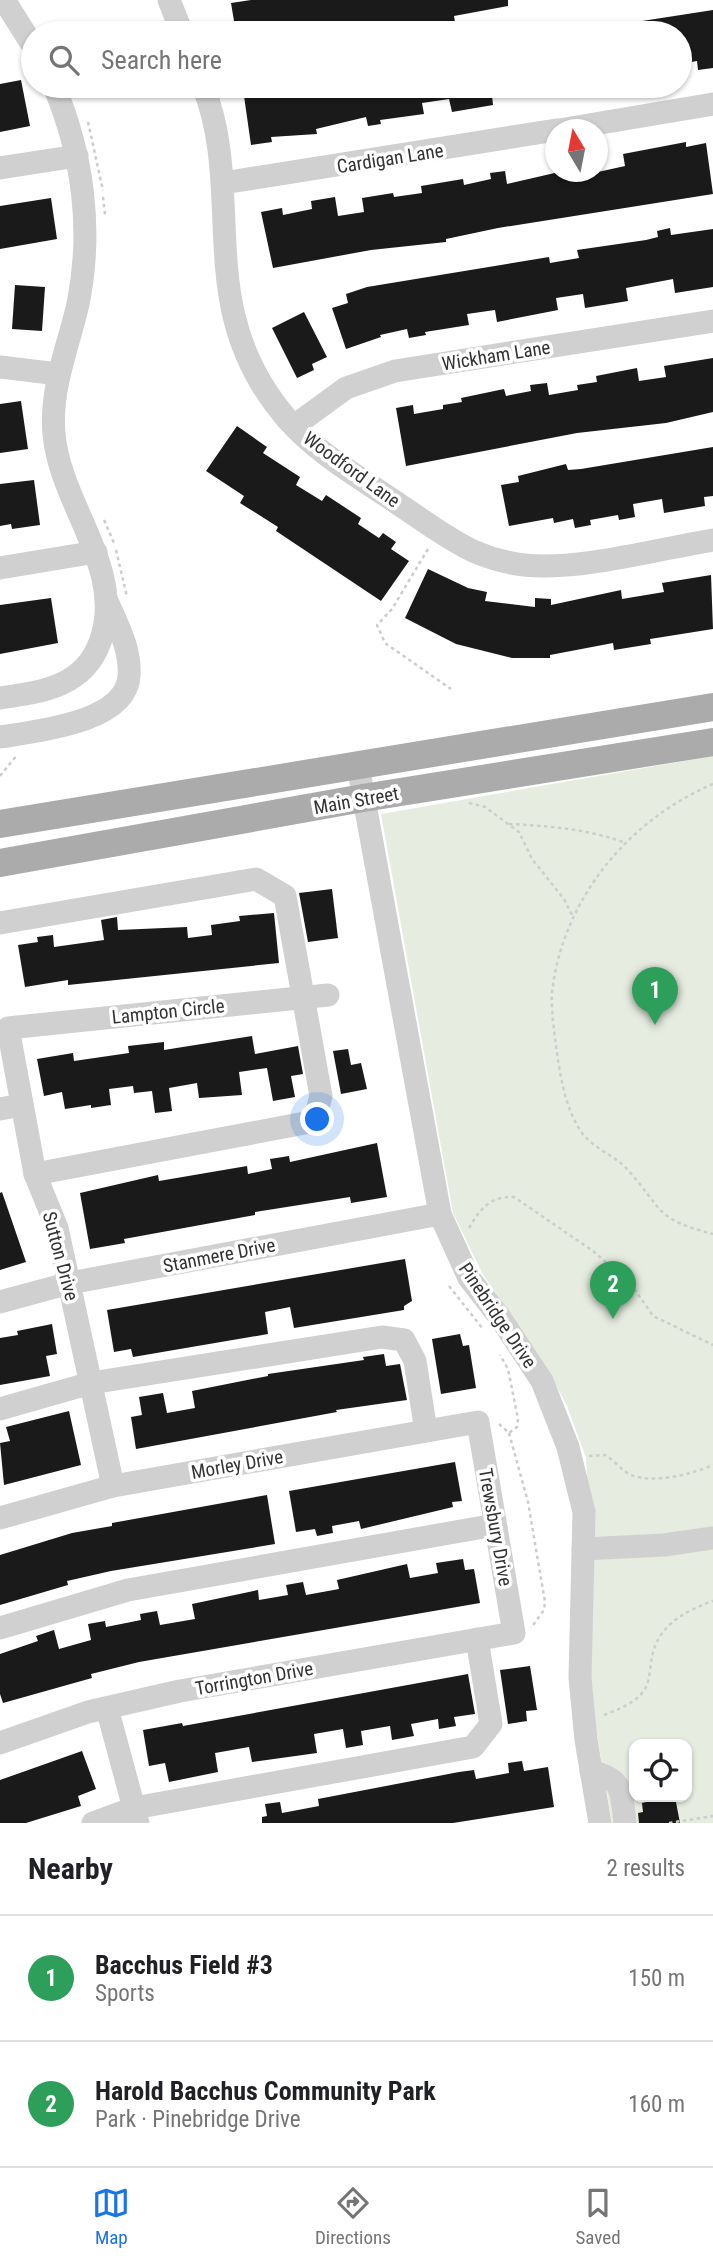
<!DOCTYPE html>
<html lang="en">
<head>
<meta charset="utf-8">
<style>
  :root { --surface:#fff; --page:#f2f2f2; --text:#202124; --muted:#757577; --line:#e0e0e0; --accent:#1a73e8 }
  body { margin:0; font-family:"Roboto Condensed",sans-serif; background:var(--page); color:var(--text) }
  .controls { position:absolute; right:21px; bottom:21px; display:grid; overflow:hidden; border-radius:14px; box-shadow:0 2px 5px #0004 }
  .controls button { width:63px; height:63px; display:grid; place-items:center; padding:0; border:0; border-bottom:2px solid var(--line); background:var(--surface); color:var(--text); font:35px sans-serif }
  .compass { position:absolute; left:545px; top:119px; width:63px; height:63px; border-radius:50%; background:var(--surface); box-shadow:0 2px 5px #0004; rotate:350deg }
  .you { position:absolute; left:318px; top:1120px; width:24px; height:24px; margin:-18px; border:5px solid #fff; border-radius:50%; background:#1a73e8; box-shadow:0 0 0 10px #1a73e833 }
  .badge { display:grid; place-items:center; width:46px; height:46px; border-radius:50%; background:var(--accent); color:#fff; font-size:23px; font-weight:700 }
  .pin { position:absolute; translate:-50% -58px; filter:drop-shadow(0 2px 4px #0008) }
  .pin::after { content:''; position:absolute; top:37px; width:24px; height:21px; background:inherit; clip-path:polygon(0 0,100% 0,50% 100%) }
  .list { margin:0; padding:0; list-style:none }
  h2 { display:flex; justify-content:space-between; align-items:center; height:91px; margin:0; padding:0 28px; font-size:30px }
  h2 small { font-size:23px; font-weight:400; color:var(--muted) }
  .list li { display:grid; grid-template-columns:46px 1fr auto; gap:21px; align-items:center; box-sizing:border-box; height:126px; padding:0 28px; border-top:2px solid var(--line) }
  .list b { display:block; font-size:26px; white-space:nowrap }
  .list p { margin:0; font-size:23px; white-space:nowrap; color:var(--muted) }
  .list em { font-size:23px; font-style:normal; color:var(--muted) }
  .icon { flex:none; width:38px; height:38px; fill:none; stroke:currentColor; stroke-width:2; stroke-linecap:round; stroke-linejoin:round }
  .map { position:relative; flex:none; width:713px; height:1823px; overflow:hidden }
  .search { position:absolute; background:var(--surface); box-shadow:0 2px 5px #0004; left:21px; right:21px; top:21px; height:77px; display:flex; align-items:center; gap:18px; box-sizing:border-box; padding:0 24px; border-radius:38px; color:var(--muted); font-size:26px }
  .sheet { height:343px; background:var(--surface) }
  nav { display:flex; justify-content:space-around; align-items:center; box-sizing:border-box; height:98px; border-top:2px solid var(--line); background:var(--surface); font-size:19px; color:var(--muted) }
  nav a { display:grid; justify-items:center; gap:4px }
  nav .on { color:var(--accent) }
  .map>svg:first-child { display:block }
</style>
</head>
<body>
<div class="map">
<svg width="713" height="1823" viewBox="0 0 713 1823">
  <rect width="100%" height="100%" fill="#fff"/>
  <path fill="#e6ecdf" fill-rule="evenodd" d="M713,756V1823H612L587,1675L592,1567L586,1458L567,1406L545,1365L482,1273L453,1213L381,814ZM634,1744H687V1797H634Z"/>
  <g fill="#1a1a1a">
    <path d="M251,0H508V6L454,16L455,22L417,27V23L364,31V33H236L231,3Z"/>
    <path d="M713,10V68L698,70L697,61L680,64V33H611L610,26Z"/>
    <path d="M21,80L30,126L0,132V84Z"/>
    <path d="M267,86H491L493,105L452,112L449,99L422,103L424,114L380,120L381,124L368,126L366,117L316,129L317,134L271,137L272,142L251,145L243,89Z"/>
    <path d="M686,142V147L706,143L713,194L498,228L446,239V242L371,250L273,268L261,212L282,208L283,215L312,209L311,201L335,197L338,216L364,212L362,198L393,193L394,197L422,193L421,186L463,179L464,185L491,179L490,173L505,171L507,184L559,172H598L625,166L623,154Z"/>
    <path d="M51,198L57,239L0,249V206Z"/>
    <path d="M670,228L671,235L713,229V287L675,293L673,279L626,288L628,301L585,308L583,294L556,298L558,310L497,322L495,310L467,314L469,325L425,332L426,335L409,338L407,329L380,335L381,337L346,349L332,308L348,303L346,294L367,287L549,257L550,263L579,258L577,250L646,240L658,237L657,231Z"/>
    <path d="M15,285L45,287L42,331L12,329Z"/>
    <path d="M304,312L327,357L312,364L314,370L297,378L272,328Z"/>
    <path d="M713,358V412L666,423L577,433L406,466L396,408L413,405L414,414L443,409V405L462,402L461,398L504,389L506,396L531,391L530,385L547,383L549,395L578,390L577,385L597,382L596,376L637,368L639,381L666,377L664,366Z"/>
    <path d="M21,401L28,449L0,453V404Z"/>
    <path d="M237,426L267,447L263,453L300,477L296,485L322,501L326,495L361,518L358,524L379,538L383,533L396,542L391,549L409,561L381,601L276,531L278,527L240,503L244,496L206,471Z"/>
    <path d="M713,447V496L704,497L705,506L664,513L662,499L633,504L635,517L619,520L618,515L590,520L591,525L575,528L573,519L554,523L553,518L509,526L501,485L519,482L518,476L566,464L568,470L581,469Z"/>
    <path d="M34,480L40,525L12,529L11,524L0,526V484Z"/>
    <path d="M428,569L468,588L487,592L485,601L535,607V598L551,599V605L621,590L622,599L664,592L662,583L711,575L713,629L650,639L651,644L614,650L613,643L550,655V658H512L456,644L405,618Z"/>
    <path d="M51,598L58,643L0,654V605Z"/>
    <path d="M332,889L338,938L308,942L299,893Z"/>
    <path d="M274,913L279,963L68,985V980L25,987L18,945L38,942L37,937L53,935L54,947L104,940L101,920L117,917L118,930L187,927L188,938L212,935L211,925L240,921L239,916Z"/>
    <path d="M252,1036L255,1054L298,1046L303,1074L291,1076L295,1097L273,1101L267,1068L239,1072L242,1095L199,1098L197,1083L169,1088L172,1111L155,1113L152,1091L134,1093L133,1086L109,1089L111,1105L91,1108V1105L65,1109L62,1092L44,1096L37,1059L73,1053L74,1061L129,1053L128,1046L164,1042V1050Z"/>
    <path d="M348,1049L351,1065L361,1063L367,1089L341,1094L333,1051Z"/>
    <path d="M377,1143L387,1197L351,1203L350,1197L255,1212V1215L124,1239L125,1243L90,1249L80,1193L158,1175L159,1181L247,1166L248,1174L272,1169L270,1159L289,1156L290,1162Z"/>
    <path d="M2,1192L26,1262L0,1270V1193Z"/>
    <path d="M405,1259L412,1301L404,1306V1310L294,1328L290,1307L265,1312L268,1334L133,1357L131,1349L114,1352L107,1310Z"/>
    <path d="M52,1324L57,1354L46,1356L50,1376L0,1385V1338L18,1335L17,1331Z"/>
    <path d="M460,1334L463,1346L469,1345L476,1388L441,1394L432,1339Z"/>
    <path d="M384,1354L386,1366L400,1364L407,1400L336,1410L337,1412L136,1449L131,1417L142,1415L139,1397L163,1393L167,1413L195,1408L192,1391L268,1376V1374L364,1360L363,1357Z"/>
    <path d="M69,1411L81,1465L4,1485L0,1443L10,1441L6,1427Z"/>
    <path d="M455,1462L462,1501L452,1502L453,1507L361,1529L359,1521L332,1526L333,1533L317,1536L315,1529L296,1532L289,1491Z"/>
    <path d="M267,1495L275,1544L111,1571L67,1581L68,1585L0,1605V1555L72,1533L112,1526V1523Z"/>
    <path d="M463,1559L465,1570L474,1569L480,1603L139,1662L91,1674L92,1678L3,1703L0,1694V1654L38,1641L36,1636L54,1630L59,1649L91,1640L88,1624L105,1621L106,1627L141,1620L140,1614L157,1611L160,1625L195,1619L192,1604L258,1590L259,1600L288,1595L286,1585L303,1582L306,1595L339,1589L337,1580L407,1564L410,1578L438,1573L436,1563Z"/>
    <path d="M530,1666L537,1710L526,1711L527,1721L508,1724L500,1670Z"/>
    <path d="M468,1674L475,1714L454,1717L456,1726L439,1729L438,1719L411,1724L414,1736L392,1740L390,1726L361,1731L363,1745L346,1748L343,1729L314,1734L317,1753L252,1762L249,1747L215,1753L218,1772L169,1782L165,1763L149,1766L143,1730L182,1723L183,1726Z"/>
    <path d="M82,1751L96,1789L78,1796L81,1806L26,1823H0V1780Z"/>
    <path d="M522,1761L524,1771L548,1767L554,1807L453,1823H262V1817L267,1816L265,1804L280,1802L282,1813L319,1806L318,1799L459,1772L474,1770L476,1779L509,1773L508,1763Z"/>
    <path d="M650,1797H675L680,1823H639L638,1813L643,1812L642,1803L651,1801Z"/>
  </g>
  <g fill="none" stroke-linecap="round" stroke-linejoin="round">
    <g stroke="#cdcdcd" stroke-width="2.5" stroke-dasharray="3.5 3.5" stroke-linecap="butt">
      <path d="M88,122L103,191"/>
      <path d="M103,197L105,215"/>
      <path d="M104,520L114,543"/>
      <path d="M428,549L392,609L377,625L385,643L451,689"/>
      <path d="M116,550L127,597"/>
      <path d="M0,776L17,755"/>
      <path d="M713,784C628,820 562,900 552,993C551,1010 554,1030 556,1046C560,1075 565,1109 582,1133C594,1149 614,1155 627,1169C664,1210 654,1219 713,1234"/>
      <path d="M469,803L485,807L519,832L532,859L564,899L572,915"/>
      <path d="M509,824C549,826 588,829 626,843"/>
      <path d="M469,1228C480,1209 490,1196 514,1197L593,1251L631,1284L653,1316L713,1345"/>
      <path d="M449,1286L483,1329"/>
      <path d="M499,1424L509,1433L517,1427L518,1419L508,1369L500,1355"/>
      <path d="M509,1433L528,1502L545,1602L544,1610L531,1628"/>
      <path d="M589,1456L605,1455C614,1460 622,1471 631,1475C654,1484 692,1474 713,1465"/>
      <path d="M604,1715C619,1709 636,1703 645,1689C650,1680 650,1667 652,1657C658,1625 685,1611 713,1601"/>
      <path d="M669,1823L713,1816"/>
    </g>
    <g stroke="#d0d0d0" stroke-width="23">
      <path d="M4,0L33,46"/>
      <path d="M169,0L182,33"/>
      <path d="M203,86C233,160 216,240 234,316C243,354 262,390 287,419C318,454 359,477 397,503C421,519 446,538 473,551C489,558 506,563 524,565C579,571 657,549 713,540"/>
      <path d="M559,130L713,104"/>
      <path d="M0,168L77,156"/>
      <path d="M223,183L556,130"/>
      <path d="M0,367L58,374"/>
      <path d="M294,426L346,388L395,371L713,321"/>
      <path d="M0,568L96,552"/>
      <path d="M0,698C41,692 84,687 100,642C127,571 60,505 54,434C50,388 68,348 78,304C93,230 83,155 54,86"/>
      <path d="M0,737C36,731 126,723 129,676C131,650 118,626 108,603"/>
      <path d="M358,766L440,1214L469,1278L501,1319L542,1381L568,1447L584,1512L580,1678L586,1740L600,1823"/>
      <path d="M0,923L256,879L285,896L321,1096L315,1118L305,1123L35,1174"/>
      <path d="M0,1109L22,1105"/>
      <path d="M0,1302L70,1283L440,1214"/>
      <path d="M0,1409L91,1383L382,1337L404,1340L415,1361L426,1431"/>
      <path d="M113,1486L57,1228L35,1174L8,1028L328,995"/>
      <path d="M0,1518L113,1486L478,1422L514,1633L180,1691L88,1712L0,1743"/>
      <path d="M583,1549L664,1545L713,1538"/>
      <path d="M0,1628L128,1590L495,1525"/>
      <path d="M107,1708L138,1823"/>
      <path d="M591,1771C625,1780 621,1792 625,1823"/>
      <path d="M93,1823L134,1808L473,1747L491,1724L477,1639"/>
    </g>
    <g stroke="#ababab" stroke-width="28">
      <path d="M0,824L713,707"/>
      <path d="M0,863L363,798L713,742"/>
    </g>
  </g>
  <g text-anchor="middle" stroke-width="7" stroke-linejoin="round" paint-order="stroke">
    <g font-size="19" fill="#333" stroke="#fff">
      <text transform="translate(390 158) rotate(-9)" y="7">Cardigan Lane</text>
      <text transform="translate(496 355) rotate(-9)" y="7">Wickham Lane</text>
      <text transform="translate(352 469) rotate(36)" y="7">Woodford Lane</text>
      <text transform="translate(356 800) rotate(-10)" y="7">Main Street</text>
      <text transform="translate(168 1011) rotate(-6)" y="7">Lampton Circle</text>
      <text transform="translate(219 1255) rotate(-11)" y="7">Stanmere Drive</text>
      <text transform="translate(61 1256) rotate(75)" y="7">Sutton Drive</text>
      <text transform="translate(498 1315) rotate(56)" y="7">Pinebridge Drive</text>
      <text transform="translate(237 1464) rotate(-10)" y="7">Morley Drive</text>
      <text transform="translate(496 1527) rotate(80)" y="7">Trewsbury Drive</text>
      <text transform="translate(254 1678) rotate(-10)" y="7">Torrington Drive</text>
    </g>
  </g>
</svg>
<div class="controls">
<button><svg class="icon" aria-label="locate" viewBox="0 0 24 24"><circle cx="12" cy="12" r="6"/><path d="M12 2v4M12 18v4M2 12h4M18 12h4"/></svg></button>
</div>
<svg class="compass" viewBox="-18 -18 36 36"><path d="M0-13l5 13h-10z" fill="#e53935"/><path d="M0 13l5-13h-10z" fill="#757577"/></svg>
<div class="you"></div>
<div class="pin badge" style="left:655px;top:1025px;background:#2e9e5b">1</div>
<div class="pin badge" style="left:613px;top:1319px;background:#2e9e5b">2</div>
<div class="search"><svg class="icon" aria-label="search" viewBox="0 0 24 24"><circle cx="10" cy="10" r="6"/><path d="M15 15l6 6"/></svg>Search here</div>
</div>
<section class="sheet">
<h2>Nearby<small>2 results</small></h2>
<ul class="list">
<li><span class="badge" style="background:#2e9e5b">1</span><div><b>Bacchus Field #3</b><p>Sports</p></div><em>150 m</em></li>
<li><span class="badge" style="background:#2e9e5b">2</span><div><b>Harold Bacchus Community Park</b><p>Park · Pinebridge Drive</p></div><em>160 m</em></li>
</ul>
</section>
<nav>
<a class="on"><svg class="icon" aria-label="map" viewBox="0 0 24 24"><path d="M3 6l6-2 6 2 6-2v14l-6 2-6-2-6 2zM9 4v14M15 6v14"/></svg>Map</a>
<a><svg class="icon" aria-label="directions" viewBox="0 0 24 24"><path d="M12 3l9 9-9 9-9-9zM9 14v-3h6M13 9l2 2-2 2"/></svg>Directions</a>
<a><svg class="icon" aria-label="saved" viewBox="0 0 24 24"><path d="M7 4h10v16l-5-4-5 4z"/></svg>Saved</a>
</nav>
</body>
</html>
